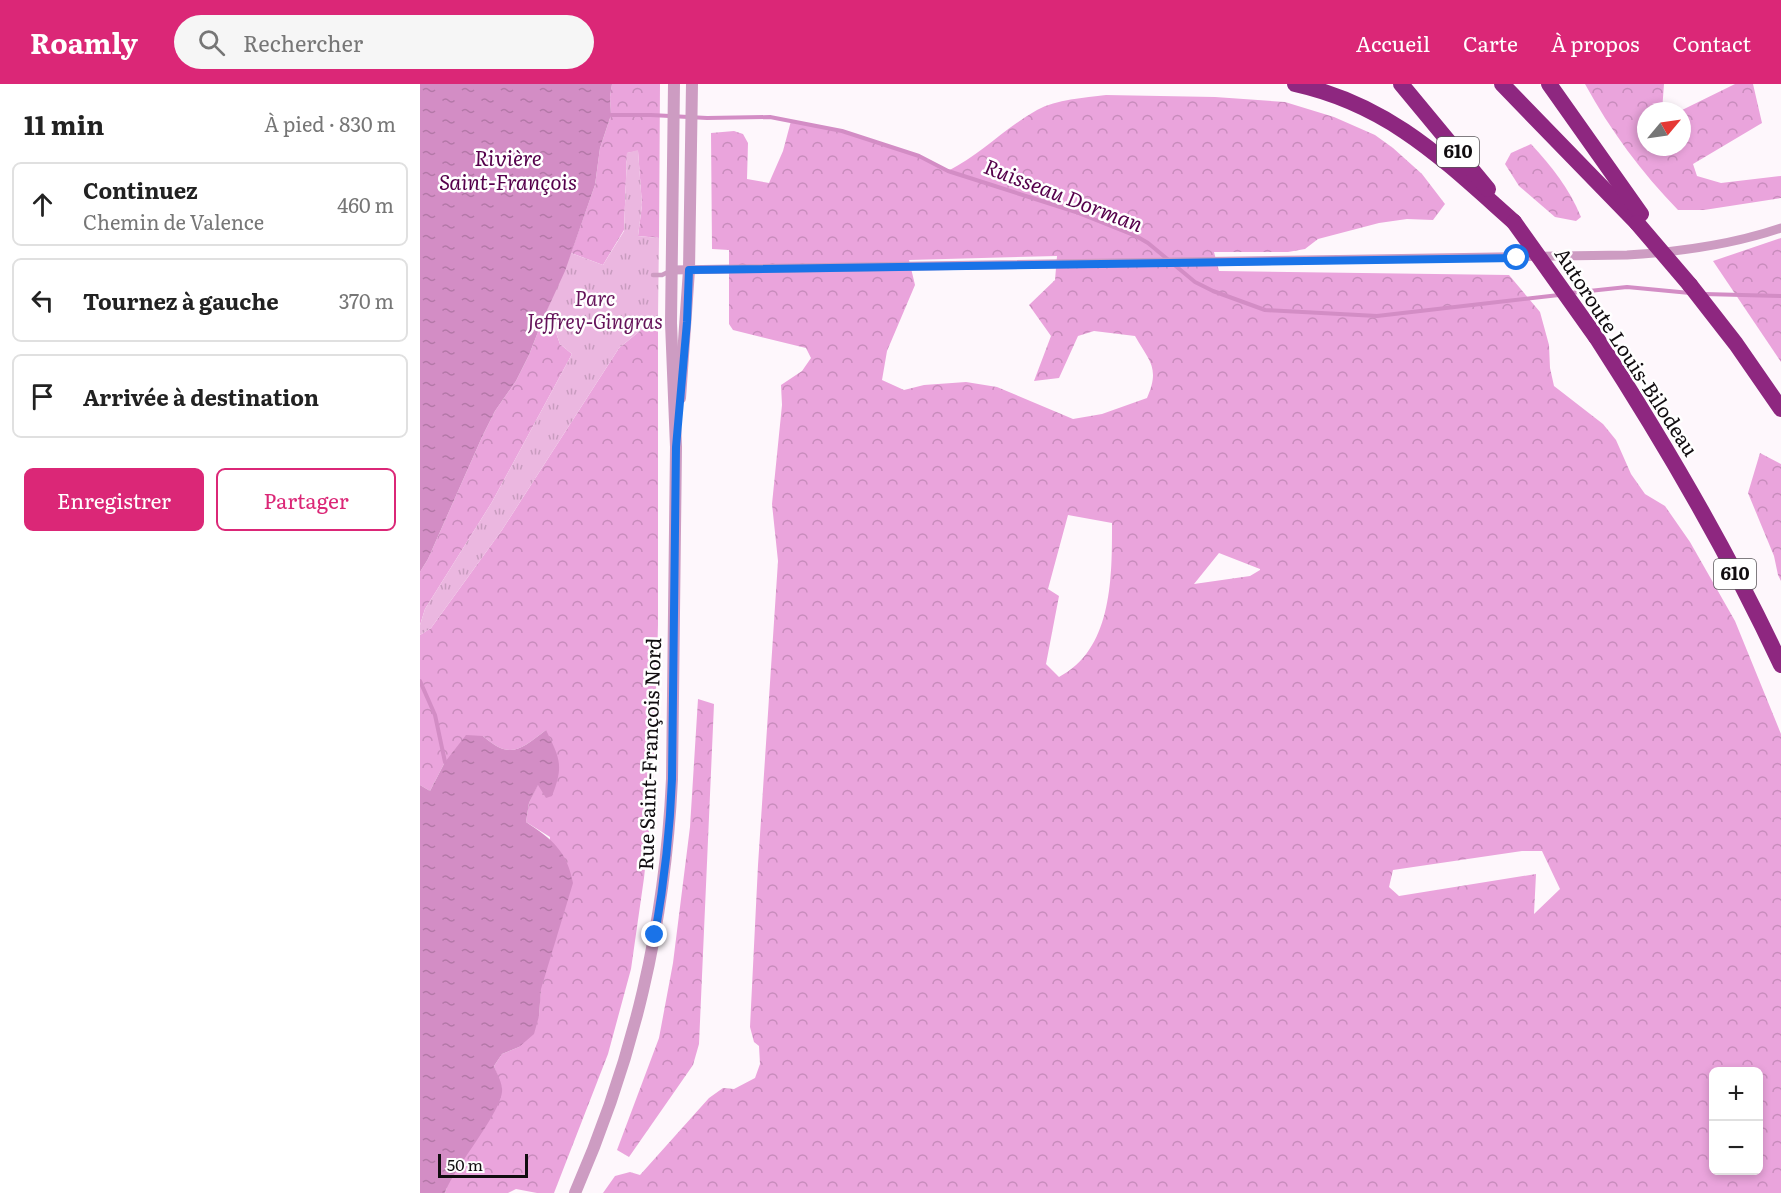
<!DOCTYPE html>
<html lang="fr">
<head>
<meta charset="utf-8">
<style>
  :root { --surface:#fff; --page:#f6f6f6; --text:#222; --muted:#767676; --line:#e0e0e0; --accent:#db2777 }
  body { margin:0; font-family:Literata,serif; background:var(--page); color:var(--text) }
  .controls { position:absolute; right:18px; bottom:18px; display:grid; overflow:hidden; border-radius:9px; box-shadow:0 3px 9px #0003 }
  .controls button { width:54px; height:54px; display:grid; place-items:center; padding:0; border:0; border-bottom:2px solid var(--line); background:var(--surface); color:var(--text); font:30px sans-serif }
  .compass { position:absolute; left:1217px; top:18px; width:54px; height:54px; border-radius:50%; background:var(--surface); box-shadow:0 3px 9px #0003; rotate:61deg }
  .scale { position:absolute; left:18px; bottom:15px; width:90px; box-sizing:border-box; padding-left:6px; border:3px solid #110d10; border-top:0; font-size:16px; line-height:21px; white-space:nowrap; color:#110d10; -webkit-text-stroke:4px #fff; paint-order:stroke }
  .stop { position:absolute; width:18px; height:18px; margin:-14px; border:4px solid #1a73e8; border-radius:50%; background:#fff }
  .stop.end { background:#1a73e8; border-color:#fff; box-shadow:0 2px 6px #0008 }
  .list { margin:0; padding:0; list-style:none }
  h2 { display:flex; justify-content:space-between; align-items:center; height:78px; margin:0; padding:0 24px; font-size:26px }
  h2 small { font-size:20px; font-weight:400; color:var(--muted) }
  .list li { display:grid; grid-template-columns:39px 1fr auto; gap:18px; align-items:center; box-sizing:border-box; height:84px; margin:0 12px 12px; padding:0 12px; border:2px solid var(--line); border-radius:9px }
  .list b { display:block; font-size:22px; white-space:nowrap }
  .list p { margin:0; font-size:20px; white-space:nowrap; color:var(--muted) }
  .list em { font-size:20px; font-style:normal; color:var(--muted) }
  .actions { display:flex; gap:12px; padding:18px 24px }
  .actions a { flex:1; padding:14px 0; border:2px solid var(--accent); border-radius:9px; text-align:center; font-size:21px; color:var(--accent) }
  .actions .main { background:var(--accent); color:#fff }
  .icon { flex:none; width:33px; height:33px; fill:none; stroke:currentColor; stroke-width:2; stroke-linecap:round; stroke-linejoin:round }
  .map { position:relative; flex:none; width:1361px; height:1109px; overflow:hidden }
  header { display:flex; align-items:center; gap:36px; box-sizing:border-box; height:84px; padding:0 30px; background:var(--accent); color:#fff }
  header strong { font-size:28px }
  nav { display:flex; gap:33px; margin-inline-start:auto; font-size:21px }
  .search { width:420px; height:54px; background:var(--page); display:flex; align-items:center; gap:15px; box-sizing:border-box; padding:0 21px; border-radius:33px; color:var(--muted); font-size:22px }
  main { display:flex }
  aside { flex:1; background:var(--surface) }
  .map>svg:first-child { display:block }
</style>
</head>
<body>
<header>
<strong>Roamly</strong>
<div class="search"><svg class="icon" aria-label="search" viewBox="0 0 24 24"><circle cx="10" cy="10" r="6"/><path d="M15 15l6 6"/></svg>Rechercher</div>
<nav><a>Accueil</a><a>Carte</a><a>À propos</a><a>Contact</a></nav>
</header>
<main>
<aside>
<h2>11 min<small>À pied · 830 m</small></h2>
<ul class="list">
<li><svg class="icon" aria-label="ahead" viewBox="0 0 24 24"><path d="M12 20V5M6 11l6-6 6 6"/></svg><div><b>Continuez</b><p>Chemin de Valence</p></div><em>460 m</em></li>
<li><svg class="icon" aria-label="left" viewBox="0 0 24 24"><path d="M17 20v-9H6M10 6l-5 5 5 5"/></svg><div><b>Tournez à gauche</b></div><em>370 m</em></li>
<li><svg class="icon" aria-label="arrive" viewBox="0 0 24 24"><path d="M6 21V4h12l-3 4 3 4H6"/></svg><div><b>Arrivée à destination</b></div></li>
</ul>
<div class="actions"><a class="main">Enregistrer</a><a>Partager</a></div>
</aside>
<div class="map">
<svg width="1361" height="1109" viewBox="0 0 1361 1109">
  <defs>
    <pattern id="forest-crowns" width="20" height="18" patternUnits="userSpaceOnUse" patternTransform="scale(1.5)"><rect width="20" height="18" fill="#eaa4dc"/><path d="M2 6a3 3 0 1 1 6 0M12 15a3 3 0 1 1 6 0" fill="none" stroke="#c88cbc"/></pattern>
    <pattern id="park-tufts" width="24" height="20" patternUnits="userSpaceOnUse" patternTransform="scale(1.5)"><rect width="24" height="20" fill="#ebb7e0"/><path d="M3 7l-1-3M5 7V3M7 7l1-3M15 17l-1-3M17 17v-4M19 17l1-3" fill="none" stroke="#c89cbf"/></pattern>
    <pattern id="water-ripples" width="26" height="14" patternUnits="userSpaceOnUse" patternTransform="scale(1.5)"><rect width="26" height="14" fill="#d38dc5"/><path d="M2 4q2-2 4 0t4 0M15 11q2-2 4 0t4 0" fill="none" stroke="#b478a8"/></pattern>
  </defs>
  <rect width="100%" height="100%" fill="#fef7fc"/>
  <g fill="url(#forest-crowns)" fill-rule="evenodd">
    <path d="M192,0H240L239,154L218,152L222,121L218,67L207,69L204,146L183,181L151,169L175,101L180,64L191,31L190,13Z"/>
    <path d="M1165,0H1244L1242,27H1226V63H1262V27H1260L1315,0H1333L1342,39L1273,80L1277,92L1301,99L1361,92V114L1284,126H1258C1222,89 1190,46 1165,0Z"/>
    <path d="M686,11L795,13L865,18L914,33L955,51L973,64L1002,90L1025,120L1013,136L987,135L959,139L898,155L885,165L868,168H794L799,187L1089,191L1120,228L1129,261L1130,284L1134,302L1183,340L1196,356L1211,390L1225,410L1245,422L1270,458L1315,537L1361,650V1109H183L195,1092L210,1088L220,1091L289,1014L303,1004L314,1005L335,994L340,980L339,962L334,958L330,943L338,781L358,477L352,420L362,321L361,301L382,287L391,274L386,264L313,246L309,240V166L292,165L291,49L314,47L323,50L328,59L327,95L349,99L363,67L371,37C425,48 479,61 528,87C560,71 585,44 617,26C637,15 664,14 686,11ZM637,172L635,196L609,221L631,252L614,297L639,294L658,252L674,247L715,252C730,278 740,284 727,314L682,330L653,335L577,303L546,298L504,301L484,306L462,296L467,267L495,201L489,176ZM648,431L692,439C692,492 693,565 639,593L626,580L639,512L628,505ZM799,469L840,485V486L830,492L774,500ZM1102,767H1122L1140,805L1114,830L1116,790L979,812L969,803L973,786ZM1294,988H1338V1086H1294Z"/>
    <path d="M1111,60C1132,83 1149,104 1161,133L1156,137L1135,133L1099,102L1085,80L1091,69Z"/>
    <path d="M1361,154V278L1293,177Z"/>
    <path d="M238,232V541L233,709L224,794L211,885L188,970L134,1109H117L96,1105L88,1109H25L30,1094L82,1005L74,982L82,970L99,963L119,932L130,753L106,738L109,719L118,700L126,646C100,666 90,676 63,652L25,678L10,707L0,701V551L11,544L82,446L199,264Z"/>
    <path d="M123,235L134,243L140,260L152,270L72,418L5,525L0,541V488L8,475L62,353L75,327L96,297L109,271Z"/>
    <path d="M1340,369L1361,380V497L1358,491L1354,472L1328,409Z"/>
    <path d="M278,615L294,620L279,960L273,981L209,1073L197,1066L239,954L253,879L270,743Z"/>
  </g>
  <path fill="url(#park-tufts)" d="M218,66L222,121L218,152L239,154L238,232L199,264L82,446L11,544L0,551V541L5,525L72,418L152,270L140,260L134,243L123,235L151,169L183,181L204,147L207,69Z"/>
  <g fill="url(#water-ripples)">
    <path d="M0,0H192L190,13L191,31L180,64L175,101L145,187L123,235L109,271L96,297L75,327L62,353L8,475L0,488Z"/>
    <path d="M126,646C140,675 144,681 132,712L126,714L118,701L109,719L106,738C132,755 147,767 153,799L121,905L119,932L114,950L99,963L82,970L74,982C76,988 81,996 82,1004C85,1025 34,1083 25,1109H0V701L10,707L25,678L46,651L63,652C90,676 100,666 126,646Z"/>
  </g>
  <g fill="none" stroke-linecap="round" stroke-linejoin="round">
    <g stroke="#d38dc5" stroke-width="4">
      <path d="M191,31H231L287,34L350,33L422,47L499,72L528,87L656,128L716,152L728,159L775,198L793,207L845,226L957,232L1139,211"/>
      <path d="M1150,209L1207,203L1270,209"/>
      <path d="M1284,210L1361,212"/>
      <path d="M0,597L15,631L25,678"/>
    </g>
    <path stroke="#cd9cc2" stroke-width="4.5" d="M233,191H242L250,187"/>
    <path stroke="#cd9cc2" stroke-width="9" d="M251,186L1207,171C1260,168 1311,161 1361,144"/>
    <g stroke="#cd9cc2" stroke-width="12">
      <path d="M260,314L269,186L272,0"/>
      <path d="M155,1109C214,974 245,842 252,695L256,363L251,239L254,0"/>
    </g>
    <g stroke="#8e2780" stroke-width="16">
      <path d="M875,0C970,21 1024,76 1094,138"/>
      <path d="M981,0L1068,105"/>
      <path d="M1082,0L1217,139"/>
      <path d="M1129,0L1221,130"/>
      <path d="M1270,201L1316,260L1361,325"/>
      <path d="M1176,253C1244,358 1308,467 1361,581"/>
    </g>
    <g stroke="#8e2780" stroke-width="16">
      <path d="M1094,138L1176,253"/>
      <path d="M1217,139L1270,201"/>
    </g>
  </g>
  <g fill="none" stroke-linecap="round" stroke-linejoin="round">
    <path stroke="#1a73e8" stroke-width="8" d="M235,851C244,799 250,748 252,695L256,363L267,238L269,186L1097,174"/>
  </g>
  <g text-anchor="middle" stroke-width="5" stroke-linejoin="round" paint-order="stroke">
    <g fill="#fff" stroke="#585658" stroke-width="1.5">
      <rect x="1017" y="53" width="42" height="30" rx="4.5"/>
      <rect x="1294" y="475" width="42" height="30" rx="4.5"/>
    </g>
    <g font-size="18" font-weight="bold" fill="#110d10">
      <text x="1038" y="74">610</text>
      <text x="1315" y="496">610</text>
    </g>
    <g font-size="20" font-style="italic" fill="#65135a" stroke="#fff">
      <text x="175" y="222">Parc<tspan x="175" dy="23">Jeffrey-Gingras</tspan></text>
    </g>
    <g font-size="20" fill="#110d10" stroke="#fff">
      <text transform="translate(1206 268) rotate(57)" y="7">Autoroute Louis-Bilodeau</text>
      <text transform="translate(230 670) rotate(-88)" y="7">Rue Saint-François Nord</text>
    </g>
    <g font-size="21" font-style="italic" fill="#55004b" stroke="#fff">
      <text x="88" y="82">Rivière<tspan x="88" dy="24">Saint-François</tspan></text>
      <text transform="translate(643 112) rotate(21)" y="7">Ruisseau Dorman</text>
    </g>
  </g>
</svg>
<div class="controls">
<button>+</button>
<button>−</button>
</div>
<svg class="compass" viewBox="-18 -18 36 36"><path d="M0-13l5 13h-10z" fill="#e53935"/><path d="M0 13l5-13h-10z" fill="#767676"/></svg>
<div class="scale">50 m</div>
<div class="stop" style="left:1097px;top:174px"></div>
<div class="stop end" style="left:235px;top:851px"></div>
</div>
</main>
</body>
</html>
